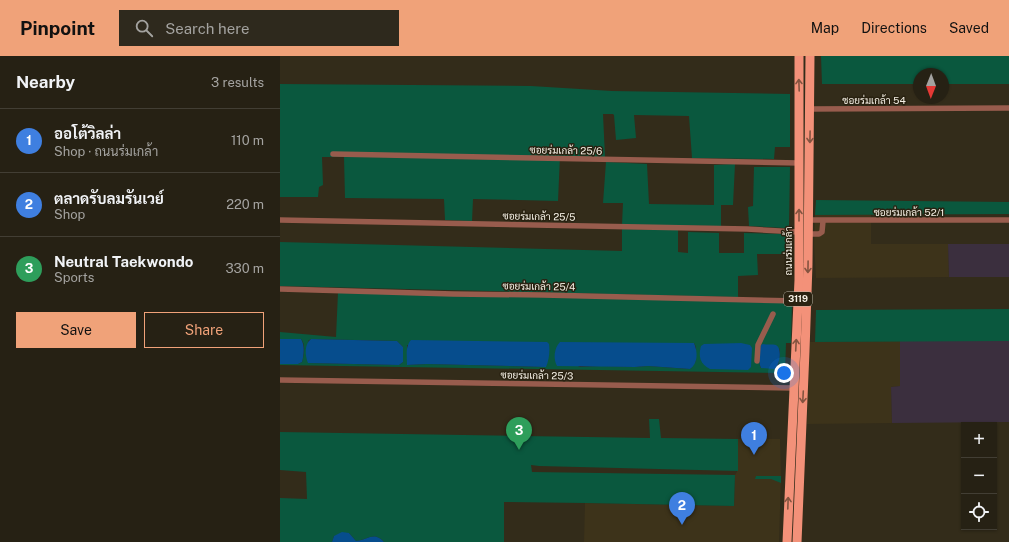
<!DOCTYPE html>
<html lang="en">
<head>
<meta charset="utf-8">
<style>
  :root { --surface:#262114; --page:#2e291d; --text:#f1f3f6; --muted:#a4a3a0; --line:#423e34; --accent:#f0a279 }
  body { margin:0; font-family:"Public Sans",Sarabun,sans-serif; background:var(--page); color:var(--text) }
  .controls { position:absolute; right:12px; bottom:12px; display:grid; overflow:hidden; border-radius:0px; box-shadow:0 1px 3px #0004 }
  .controls button { width:36px; height:36px; display:grid; place-items:center; padding:0; border:0; border-bottom:1px solid var(--line); background:var(--surface); color:var(--text); font:20px sans-serif }
  .compass { position:absolute; left:633px; top:12px; width:36px; height:36px; border-radius:50%; background:var(--surface); box-shadow:0 1px 3px #0004; rotate:181deg }
  .you { position:absolute; left:504px; top:317px; width:14px; height:14px; margin:-10px; border:3px solid #fff; border-radius:50%; background:#1a73e8; box-shadow:0 0 0 6px #1a73e833 }
  .badge { display:grid; place-items:center; width:26px; height:26px; border-radius:50%; background:var(--accent); color:#fff; font-size:13px; font-weight:700 }
  .pin { position:absolute; translate:-50% -33px; filter:drop-shadow(0 1px 2px #0008) }
  .pin::after { content:''; position:absolute; top:21px; width:14px; height:12px; background:inherit; clip-path:polygon(0 0,100% 0,50% 100%) }
  .list { margin:0; padding:0; list-style:none }
  h2 { display:flex; justify-content:space-between; align-items:center; height:52px; margin:0; padding:0 16px; font-size:17px }
  h2 small { font-size:13px; font-weight:400; color:var(--muted) }
  .list li { display:grid; grid-template-columns:26px 1fr auto; gap:12px; align-items:center; box-sizing:border-box; height:64px; padding:0 16px; border-top:1px solid var(--line) }
  .list b { display:block; font-size:15px; white-space:nowrap }
  .list p { margin:0; font-size:13px; white-space:nowrap; color:var(--muted) }
  .list em { font-size:13px; font-style:normal; color:var(--muted) }
  .actions { display:flex; gap:8px; padding:12px 16px }
  .actions a { flex:1; padding:9px 0; border:1px solid var(--accent); border-radius:0px; text-align:center; font-size:14px; color:var(--accent) }
  .actions .main { background:var(--accent); color:#111 }
  .icon { flex:none; width:22px; height:22px; fill:none; stroke:currentColor; stroke-width:2; stroke-linecap:round; stroke-linejoin:round }
  .map { position:relative; flex:none; width:729px; height:486px; overflow:hidden }
  header { display:flex; align-items:center; gap:24px; box-sizing:border-box; height:56px; padding:0 20px; background:var(--accent); color:#111 }
  header strong { font-size:19px }
  nav { display:flex; gap:22px; margin-inline-start:auto; font-size:14px }
  .search { width:280px; height:36px; background:var(--page); display:flex; align-items:center; gap:10px; box-sizing:border-box; padding:0 14px; border-radius:0px; color:var(--muted); font-size:15px }
  main { display:flex }
  aside { flex:1; background:var(--surface) }
  .map>svg:first-child { display:block }
</style>
</head>
<body>
<header>
<strong>Pinpoint</strong>
<div class="search"><svg class="icon" aria-label="search" viewBox="0 0 24 24"><circle cx="10" cy="10" r="6"/><path d="M15 15l6 6"/></svg>Search here</div>
<nav><a>Map</a><a>Directions</a><a>Saved</a></nav>
</header>
<main>
<aside>
<h2>Nearby<small>3 results</small></h2>
<ul class="list">
<li><span class="badge" style="background:#3f7fe0">1</span><div><b>ออโต้วิลล่า</b><p>Shop · ถนนร่มเกล้า</p></div><em>110 m</em></li>
<li><span class="badge" style="background:#3f7fe0">2</span><div><b>ตลาดรับลมรันเวย์</b><p>Shop</p></div><em>220 m</em></li>
<li><span class="badge" style="background:#2e9e5b">3</span><div><b>Neutral Taekwondo</b><p>Sports</p></div><em>330 m</em></li>
</ul>
<div class="actions"><a class="main">Save</a><a>Share</a></div>
</aside>
<div class="map">
<svg width="729" height="486" viewBox="0 0 729 486">
  <rect width="100%" height="100%" fill="#332c1a"/>
  <g fill="#3d331a">
    <path d="M591,158V188H668L669,221L536,222L534,188L535,159Z"/>
    <path d="M620,285V330L611,331L612,367L527,368L530,286Z"/>
    <path d="M458,383H500L501,420L499,486H304L305,447L454,450L455,419L458,414Z"/>
  </g>
  <g fill="#3b2f3e">
    <path d="M668,188H729V221H669Z"/>
    <path d="M620,285H729V366L612,367L611,331L620,330Z"/>
  </g>
  <g fill="#0a583e" fill-rule="evenodd">
    <path d="M541,0H729V28H663V18H639V28H542Z"/>
    <path d="M0,28L251,30L332,35L510,38V91H495L494,103L412,102L409,60L354,59L356,82L336,84L334,59L333,58H323L325,101L280,100L278,145L193,143L192,165L165,164L164,143L65,142L64,101H42L43,129L39,131L38,141H0Z"/>
    <path d="M326,106L367,108L369,148L434,149V109L455,108L453,149H441V170L342,169L343,147H323Z"/>
    <path d="M474,111H510L509,170L505,172L469,170L468,151L473,150Z"/>
    <path d="M536,144L729,146V158L535,159Z"/>
    <path d="M342,173L398,174V196L408,197V176L439,177V197H464V177L509,178V198H477L478,219L458,220V241L369,239L0,230V186L342,195Z"/>
    <path d="M58,237L272,241L512,247L511,287H506L505,317L0,309V308H18L22,306C24,299 26,289 21,283H0V276L56,281ZM31,283L117,285L123,291V306L119,309L28,307V285ZM342,287H414L416,291V305L410,313L368,310L355,311L321,310L298,311ZM127,289L266,311L147,308L128,309ZM499,292L500,296L498,311L481,312L480,310L479,296Z"/>
    <path d="M729,253V285L535,286L536,254Z"/>
    <path d="M369,363H379L381,382L458,383V415L259,410L251,409L252,416L455,419L454,450L305,447L224,446V486H104C94,475 88,484 76,485L69,477L54,480L52,486H0V442L27,443L26,416L0,414V376L370,382Z"/>
    <path d="M476,420H501V427L491,423H475Z"/>
  </g>
  <g fill="#064d8d">
    <path d="M0,283H21C25,289 24,299 22,306L18,308H0Z"/>
    <path d="M31,283L117,285L123,291V306L119,309L28,307C25,300 24,288 31,283Z"/>
    <path d="M131,284L267,286L269,288C270,296 269,304 266,311L147,308L127,309C127,300 125,291 131,284Z"/>
    <path d="M280,286L414,287C418,296 418,308 410,313L368,310L355,311L277,310C273,303 274,292 280,286Z"/>
    <path d="M461,287L470,289L472,292L471,311L468,314L430,313C420,308 418,300 421,290L424,288Z"/>
    <path d="M483,288C487,289 493,288 496,289C503,293 499,309 495,313L481,312C478,306 479,296 481,289Z"/>
    <path d="M62,476L69,477L76,485C88,484 94,475 104,486H52L54,480Z"/>
  </g>
  <g fill="none" stroke-linecap="round" stroke-linejoin="round">
    <g stroke="#985c4d" stroke-width="5.5">
      <path d="M530,53L729,52"/>
      <path d="M53,98L519,107"/>
      <path d="M0,164L467,173L518,176"/>
      <path d="M529,164H729"/>
      <path d="M529,178H539L542,176L543,165"/>
      <path d="M0,233L173,238L263,239L518,245"/>
      <path d="M477,305L478,289L493,258"/>
      <path d="M0,324L513,332"/>
    </g>
    <g stroke="#f39179" stroke-width="9">
      <path d="M507,486L519,224V0"/>
      <path d="M517,486L525,295L528,208L530,0"/>
    </g>
  </g>
  <defs><path id="oneway-shaft" d="M-6 0H5M1.5-3L5.5 0L1.5 3" fill="none" stroke-width="1.6" stroke-linecap="round" stroke-linejoin="round"/></defs>
  <g stroke="#845440">
    <use href="#oneway-shaft" transform="translate(519 29) rotate(-92)"/>
    <use href="#oneway-shaft" transform="translate(530 81) rotate(91)"/>
    <use href="#oneway-shaft" transform="translate(519 159) rotate(-90)"/>
    <use href="#oneway-shaft" transform="translate(528 211) rotate(91)"/>
    <use href="#oneway-shaft" transform="translate(516 289) rotate(-87)"/>
    <use href="#oneway-shaft" transform="translate(523 341) rotate(93)"/>
    <use href="#oneway-shaft" transform="translate(508 447) rotate(-88)"/>
  </g>
  <g text-anchor="middle" stroke-width="3" stroke-linejoin="round" paint-order="stroke">
    <rect fill="#292211" stroke="#b8b3a6" stroke-width="1" x="504" y="236" width="28" height="14" rx="3"/>
    <g font-size="9" font-weight="bold" fill="#f6f1e6">
      <text x="518" y="246">3119</text>
    </g>
    <g font-size="10" fill="#f6f1e6" stroke="#292211">
      <text x="594" y="48">ซอยร่มเกล้า 54</text>
      <text transform="translate(286 94) rotate(1)" y="4">ซอยร่มเกล้า 25/6</text>
      <text x="629" y="160">ซอยร่มเกล้า 52/1</text>
      <text transform="translate(259 160) rotate(1)" y="4">ซอยร่มเกล้า 25/5</text>
      <text transform="translate(508 195) rotate(-90)" y="4">ถนนร่มเกล้า</text>
      <text transform="translate(259 230) rotate(1)" y="4">ซอยร่มเกล้า 25/4</text>
      <text transform="translate(257 319) rotate(1)" y="4">ซอยร่มเกล้า 25/3</text>
    </g>
  </g>
</svg>
<div class="controls">
<button>+</button>
<button>−</button>
<button><svg class="icon" aria-label="locate" viewBox="0 0 24 24"><circle cx="12" cy="12" r="6"/><path d="M12 2v4M12 18v4M2 12h4M18 12h4"/></svg></button>
</div>
<svg class="compass" viewBox="-18 -18 36 36"><path d="M0-13l5 13h-10z" fill="#e53935"/><path d="M0 13l5-13h-10z" fill="#a4a3a0"/></svg>
<div class="you"></div>
<div class="pin badge" style="left:474px;top:399px;background:#3f7fe0">1</div>
<div class="pin badge" style="left:402px;top:469px;background:#3f7fe0">2</div>
<div class="pin badge" style="left:239px;top:394px;background:#2e9e5b">3</div>
</div>
</main>
</body>
</html>
